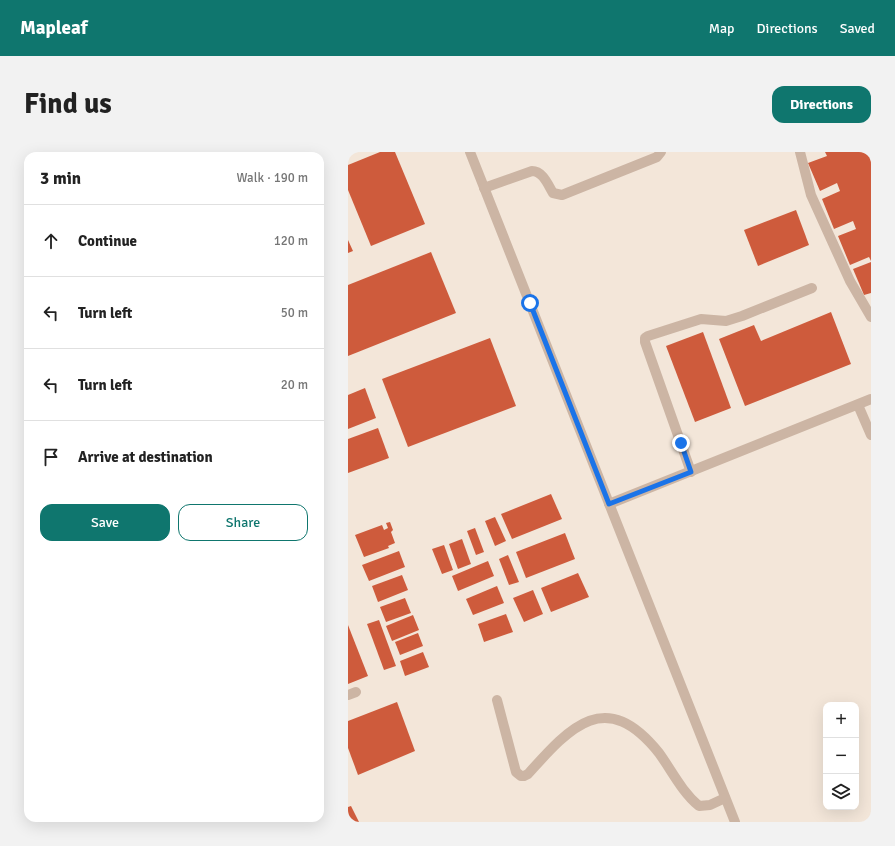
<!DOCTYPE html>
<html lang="en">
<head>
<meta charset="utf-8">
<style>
  :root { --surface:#fff; --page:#f2f2f2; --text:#222; --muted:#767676; --line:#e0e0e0; --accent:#0f766e }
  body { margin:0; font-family:Signika,sans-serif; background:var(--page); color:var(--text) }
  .controls { position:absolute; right:12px; bottom:12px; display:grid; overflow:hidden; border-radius:8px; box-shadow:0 4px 16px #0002 }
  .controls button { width:36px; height:36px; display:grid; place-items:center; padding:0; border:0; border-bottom:1px solid var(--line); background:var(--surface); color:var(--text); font:20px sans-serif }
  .stop { position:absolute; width:12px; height:12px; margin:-9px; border:3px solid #1a73e8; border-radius:50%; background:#fff }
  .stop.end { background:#1a73e8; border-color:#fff; box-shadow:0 1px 4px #0008 }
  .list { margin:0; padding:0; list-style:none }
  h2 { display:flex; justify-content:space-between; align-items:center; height:52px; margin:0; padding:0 16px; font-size:17px }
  h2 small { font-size:13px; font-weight:400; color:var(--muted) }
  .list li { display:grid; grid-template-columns:26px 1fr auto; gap:12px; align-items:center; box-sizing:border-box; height:72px; padding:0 16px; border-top:1px solid var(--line) }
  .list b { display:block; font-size:15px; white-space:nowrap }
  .list em { font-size:13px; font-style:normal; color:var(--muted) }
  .actions { display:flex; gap:8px; padding:12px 16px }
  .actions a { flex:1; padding:9px 0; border:1px solid var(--accent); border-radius:12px; text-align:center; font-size:14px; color:var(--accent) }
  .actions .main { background:var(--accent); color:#fff }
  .icon { flex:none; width:22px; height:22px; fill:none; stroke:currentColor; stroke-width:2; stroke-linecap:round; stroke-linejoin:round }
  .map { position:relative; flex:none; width:523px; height:670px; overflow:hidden; border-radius:12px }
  header { display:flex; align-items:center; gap:24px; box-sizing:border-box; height:56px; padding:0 20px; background:var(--accent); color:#fff }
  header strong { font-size:19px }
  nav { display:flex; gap:22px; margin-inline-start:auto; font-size:14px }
  .intro { display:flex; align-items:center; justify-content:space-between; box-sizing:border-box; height:96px; padding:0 24px }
  h1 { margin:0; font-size:28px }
  .button { padding:10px 18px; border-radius:12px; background:var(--accent); color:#fff; font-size:14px; font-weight:700 }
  main { display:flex; gap:24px; padding:0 24px }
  aside { flex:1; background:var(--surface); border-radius:12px; box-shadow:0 4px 16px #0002 }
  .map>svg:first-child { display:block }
</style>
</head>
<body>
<header>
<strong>Mapleaf</strong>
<nav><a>Map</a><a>Directions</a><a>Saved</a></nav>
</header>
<div class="intro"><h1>Find us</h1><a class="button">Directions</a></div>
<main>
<aside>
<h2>3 min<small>Walk · 190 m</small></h2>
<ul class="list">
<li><svg class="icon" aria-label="ahead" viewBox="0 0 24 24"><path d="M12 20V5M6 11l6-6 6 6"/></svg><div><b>Continue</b></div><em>120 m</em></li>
<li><svg class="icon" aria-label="left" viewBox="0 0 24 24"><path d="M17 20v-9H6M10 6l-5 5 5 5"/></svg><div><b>Turn left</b></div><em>50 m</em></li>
<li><svg class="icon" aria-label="left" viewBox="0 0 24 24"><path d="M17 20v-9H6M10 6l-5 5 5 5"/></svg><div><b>Turn left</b></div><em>20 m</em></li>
<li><svg class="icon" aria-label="arrive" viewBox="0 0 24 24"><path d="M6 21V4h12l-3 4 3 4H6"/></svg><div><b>Arrive at destination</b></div></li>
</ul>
<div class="actions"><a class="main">Save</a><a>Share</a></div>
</aside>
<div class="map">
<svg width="523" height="670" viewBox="0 0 523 670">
  <rect width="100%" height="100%" fill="#f3e6d9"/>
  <g fill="#ce5b3c">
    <path d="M32,0H47L77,72L23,94L0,38V13Z"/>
    <path d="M477,0H523V109L521,105L502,113L490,84L508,77L505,69L486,77L474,47L492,39L489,31L472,39L460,11L479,4Z"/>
    <path d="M448,58L461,93L410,114L396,78Z"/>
    <path d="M0,88L5,99L0,101Z"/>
    <path d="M83,100L108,161L0,204V133Z"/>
    <path d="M523,110V141L516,143L505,117Z"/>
    <path d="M483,160L503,212L397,254L371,187L406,173L413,189Z"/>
    <path d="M355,180L383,256L347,270L318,194Z"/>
    <path d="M142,186L168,254L60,295L34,227Z"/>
    <path d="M17,236L28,266L0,277V243Z"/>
    <path d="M30,276L41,306L0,321V287Z"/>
    <path d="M203,342L214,367L164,387L153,362Z"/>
    <path d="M147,365L158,389L147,394L137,369Z"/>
    <path d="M42,370L45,378L43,380L47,391L40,394L41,396L16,405L7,383L34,373L36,378L40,376L38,371Z"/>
    <path d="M127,376L136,400L128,403L119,379Z"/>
    <path d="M217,381L227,407L178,426L168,400Z"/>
    <path d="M114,387L123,412L110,417L101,392Z"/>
    <path d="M96,393L105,418L94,422L84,397Z"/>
    <path d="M51,399L57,415L21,429L14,413Z"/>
    <path d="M160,403L171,430L161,433L151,407Z"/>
    <path d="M140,409L146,424L110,439L104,424Z"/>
    <path d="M230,421L241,445L203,460L193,436Z"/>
    <path d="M54,423L60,438L30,450L24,434Z"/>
    <path d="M149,434L156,451L125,463L118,447Z"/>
    <path d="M185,438L195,462L176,470L165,446Z"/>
    <path d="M57,446L63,461L38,470L32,455Z"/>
    <path d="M158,462L165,480L136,490L130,472Z"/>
    <path d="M65,463L71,478L44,489L38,474Z"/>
    <path d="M31,468L48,514L36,518L19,472Z"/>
    <path d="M0,473L20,524L0,532Z"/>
    <path d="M70,481L75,494L52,503L47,490Z"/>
    <path d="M75,500L81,515L57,524L52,509Z"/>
    <path d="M49,550L67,599L10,623L0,596V569Z"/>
    <path d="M3,654L11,670H0V655Z"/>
  </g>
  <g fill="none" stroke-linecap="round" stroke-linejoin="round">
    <g stroke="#ccb5a4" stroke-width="10">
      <path d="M122,0L387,670"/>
      <path d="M452,0L463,43L502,129L523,165"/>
      <path d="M136,36L184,19C195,19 200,33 205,41L214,43L309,5L313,0"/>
      <path d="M510,253L523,283"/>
      <path d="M343,320L297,190V186L300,184L353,167L378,169L394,164L464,136"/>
      <path d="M261,352L523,247"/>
      <path d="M0,543L8,540"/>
      <path d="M149,548L168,620L173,624H176L180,622C223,574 258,535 311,601C324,619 334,640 351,654L362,653L377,646"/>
    </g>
  </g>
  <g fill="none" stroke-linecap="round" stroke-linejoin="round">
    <path stroke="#1a73e8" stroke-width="5" d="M182,151L261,352L343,320L333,291"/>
  </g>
</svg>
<div class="controls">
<button>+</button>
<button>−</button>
<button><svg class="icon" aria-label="layers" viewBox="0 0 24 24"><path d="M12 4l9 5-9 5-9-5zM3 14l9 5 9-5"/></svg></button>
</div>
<div class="stop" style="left:182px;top:151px"></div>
<div class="stop end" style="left:333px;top:291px"></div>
</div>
</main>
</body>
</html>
